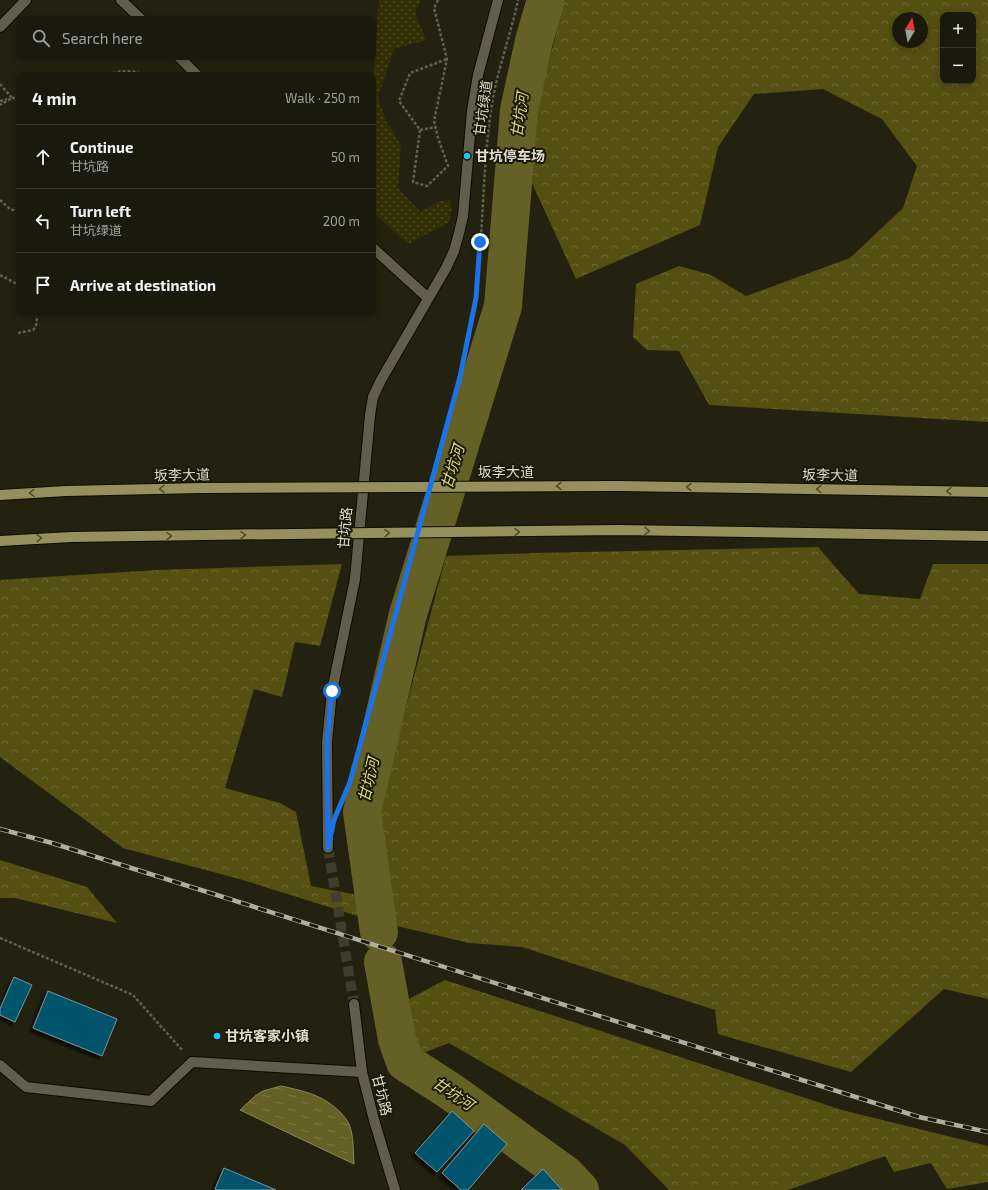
<!DOCTYPE html>
<html lang="en">
<head>
<meta charset="utf-8">
<style>
  :root { --surface:#1a1a0c; --page:#232315; --text:#f1f3f6; --muted:#9fa19d; --line:#38382d }
  body { margin:0; font-family:"Exo 2","Noto Sans SC",sans-serif; background:var(--page); color:var(--text) }
  .controls { position:absolute; right:12px; top:12px; display:grid; overflow:hidden; border-radius:8px; box-shadow:0 2px 6px #0003 }
  .controls button { width:36px; height:36px; display:grid; place-items:center; padding:0; border:0; border-bottom:1px solid var(--line); background:var(--surface); color:var(--text); font:20px sans-serif }
  .compass { position:absolute; left:892px; top:12px; width:36px; height:36px; border-radius:50%; background:var(--surface); box-shadow:0 2px 6px #0003; rotate:10deg }
  .stop { position:absolute; width:12px; height:12px; margin:-9px; border:3px solid #1a73e8; border-radius:50%; background:#fff }
  .stop.end { background:#1a73e8; border-color:#fff; box-shadow:0 1px 4px #0008 }
  .list { margin:0; padding:0; list-style:none }
  h2 { display:flex; justify-content:space-between; align-items:center; height:52px; margin:0; padding:0 16px; font-size:17px }
  h2 small { font-size:13px; font-weight:400; color:var(--muted) }
  .list li { display:grid; grid-template-columns:26px 1fr auto; gap:12px; align-items:center; box-sizing:border-box; height:64px; padding:0 16px; border-top:1px solid var(--line) }
  .list b { display:block; font-size:15px; white-space:nowrap }
  .list p { margin:0; font-size:13px; white-space:nowrap; color:var(--muted) }
  .list em { font-size:13px; font-style:normal; color:var(--muted) }
  .icon { flex:none; width:22px; height:22px; fill:none; stroke:currentColor; stroke-width:2; stroke-linecap:round; stroke-linejoin:round }
  .map { position:relative; flex:none; width:988px; height:1190px; overflow:hidden }
  .search { position:absolute; background:var(--surface); box-shadow:0 2px 6px #0003; left:16px; top:16px; width:360px; height:44px; display:flex; align-items:center; gap:10px; box-sizing:border-box; padding:0 14px; border-radius:8px; color:var(--muted); font-size:15px }
  .panel { position:absolute; background:var(--surface); box-shadow:0 2px 6px #0003; left:16px; top:72px; width:360px; height:244px; border-radius:8px }
  .map>svg:first-child { display:block }
</style>
</head>
<body>
<div class="map">
<svg width="988" height="1190" viewBox="0 0 988 1190">
  <defs>
    <pattern id="green-dots" width="8" height="8" patternUnits="userSpaceOnUse"><rect width="8" height="8" fill="#322e04"/><path d="M2 2h.1M6 6h.1" fill="none" stroke="#4f4c28" stroke-width="1.8" stroke-linecap="round"/></pattern>
    <pattern id="forest-crowns" width="20" height="18" patternUnits="userSpaceOnUse"><rect width="20" height="18" fill="#554f12"/><path d="M2 6a3 3 0 1 1 6 0M12 15a3 3 0 1 1 6 0" fill="none" stroke="#6d6834"/></pattern>
    <pattern id="water-ripples" width="26" height="14" patternUnits="userSpaceOnUse"><rect width="26" height="14" fill="#656025"/><path d="M2 4q2-2 4 0t4 0M15 11q2-2 4 0t4 0" fill="none" stroke="#7b7644"/></pattern>
    <filter id="shadow"><feDropShadow dx="-3.5" dy="3.5" stdDeviation="1" flood-color="#0009"/></filter>
  </defs>
  <rect width="100%" height="100%" fill="#232210"/>
  <path fill="url(#green-dots)" d="M379,0H421L415,13L426,40L394,49L378,98L386,121L401,145L398,188L420,212L440,201L449,200L452,209L449,222L408,244L373,212V85Z"/>
  <g fill="url(#forest-crowns)" fill-rule="evenodd">
    <path d="M565,0H988V422L709,405L679,351L647,350L633,337L636,284L679,266L711,275L746,296L850,258L903,208L917,166L882,119L823,89L754,94L718,147L700,225L576,279L532,183L536,111ZM943,15H973V81H943ZM898,18H922V42H898Z"/>
    <path d="M818,547L859,594L920,599L933,564H988V999L944,989L851,1072L718,1034L715,1010L522,947L469,943L367,919L243,880L123,848L0,757V580L157,570L342,564L320,646L295,642L282,697L254,689L225,788L280,803L296,812L311,886L383,900L373,831L446,556L535,553Z"/>
    <path d="M0,860L87,887L117,923L15,898H0Z"/>
    <path d="M445,980L842,1110L988,1146V1182L947,1189L931,1163L894,1172L885,1156L788,1190H669L625,1145L449,1043L412,1057L402,1028L405,1001Z"/>
  </g>
  <path fill="url(#water-ripples)" stroke="#898659" d="M281,1086C304,1091 323,1095 340,1112C343,1115 347,1120 349,1124C354,1136 353,1151 354,1164L240,1110L255,1096L263,1091Z"/>
  <g fill="none" stroke-linecap="round" stroke-linejoin="round">
    <g stroke="#656025" stroke-width="38">
      <path d="M379,932L362,812L408,614L503,306L519,110L534,41L546,0"/>
      <path d="M383,962L397,1039L405,1062L453,1093L566,1175L580,1190"/>
    </g>
  </g>
  <g fill="#00556c" stroke="#7c949e" filter="url(#shadow)">
    <path d="M14,977L32,985L15,1022L0,1015V1009Z"/>
    <path d="M48,991L117,1019L102,1056L33,1028Z"/>
    <path d="M452,1111L474,1131L437,1172L415,1153Z"/>
    <path d="M484,1124L507,1144L468,1190H461L442,1173Z"/>
    <path d="M224,1168L276,1190H217L215,1189Z"/>
    <path d="M543,1169L562,1190H521Z"/>
  </g>
  <g fill="none" stroke-linecap="round" stroke-linejoin="round">
    <path stroke="#3f3e2d" stroke-width="10" stroke-dasharray="10 5" stroke-linecap="butt" d="M328,848L354,1004"/>
    <g stroke="#0d0b00" stroke-width="12">
      <g id="minor">
        <path d="M121,0L141,19"/>
        <path d="M0,27L26,0"/>
        <path d="M179,57L197,75"/>
        <path d="M373,248L428,298"/>
        <path d="M328,848L327,742L332,691L355,579L370,415L373,397L381,380L446,268L454,251L459,233L463,216L472,111L478,75L498,0"/>
        <path d="M354,1004L362,1072L374,1120L395,1190"/>
        <path d="M0,1065L26,1087L151,1101L192,1062L362,1072"/>
      </g>
    </g>
    <g stroke="#0d0b00" stroke-width="12">
      <g id="major">
        <path d="M0,495L66,491L201,488"/>
        <path d="M0,541L71,537L204,535"/>
      </g>
    </g>
    <g stroke="#616151" stroke-width="2.5" stroke-dasharray="3 2" stroke-linecap="butt">
      <path d="M438,0L434,8L447,59L434,121L438,138L448,166L427,186L413,182L420,130L399,101L410,73L447,59"/>
      <path d="M108,75C119,70 134,70 145,75"/>
      <path d="M0,84L12,98L0,105"/>
      <path d="M12,98H19"/>
      <path d="M0,101L7,99"/>
      <path d="M420,130L436,127"/>
      <path d="M0,200L10,209L19,212"/>
      <path d="M0,275L19,285"/>
      <path d="M18,333L33,330C38,324 37,320 36,313"/>
      <path d="M434,472C449,415 467,358 475,299C484,234 482,167 492,103C498,68 511,34 518,0"/>
      <path d="M422,517L426,502"/>
      <path d="M344,796L350,782L413,549"/>
      <path d="M0,938L133,995L183,1051"/>
    </g>
    <use href="#minor" stroke="#615f4b" stroke-width="10"/>
    <use href="#major" stroke="#96915c" stroke-width="10"/>
    <g stroke="#afaea1" stroke-width="4.5">
      <path id="rail" d="M0,829L52,843L919,1117L988,1132"/>
    </g>
    <use href="#rail" stroke="#1a1807" stroke-width="3" stroke-dasharray="9" stroke-linecap="butt"/>
    <g stroke="#0d0b00" stroke-width="12" stroke-linecap="butt">
      <g id="major-bridge">
        <path d="M201,488L618,486L988,492"/>
        <path d="M204,535L619,530L988,536"/>
      </g>
    </g>
    <use href="#major-bridge" stroke="#96915c" stroke-width="10"/>
  </g>
  <defs><path id="oneway-chevron" d="M-2-3.5L2.5 0L-2 3.5" fill="none" stroke-width="1.6" stroke-linecap="round" stroke-linejoin="round"/></defs>
  <g stroke="#524e2d">
    <use href="#oneway-chevron" transform="translate(559 486) rotate(180)"/>
    <use href="#oneway-chevron" transform="translate(689 487) rotate(-179)"/>
    <use href="#oneway-chevron" transform="translate(162 489) rotate(179)"/>
    <use href="#oneway-chevron" transform="translate(819 489) rotate(-179)"/>
    <use href="#oneway-chevron" transform="translate(949 491) rotate(-179)"/>
    <use href="#oneway-chevron" transform="translate(32 493) rotate(177)"/>
    <use href="#oneway-chevron" transform="translate(647 531) rotate(1)"/>
    <use href="#oneway-chevron" transform="translate(517 532) rotate(-1)"/>
    <use href="#oneway-chevron" transform="translate(387 533) rotate(-1)"/>
    <use href="#oneway-chevron" transform="translate(243 535) rotate(-1)"/>
    <use href="#oneway-chevron" transform="translate(169 536) rotate(-1)"/>
    <use href="#oneway-chevron" transform="translate(39 538) rotate(-3)"/>
  </g>
  <g fill="none" stroke-linecap="round" stroke-linejoin="round">
    <path stroke="#1a73e8" stroke-width="5" d="M332,691L327,742L328,848L334,820L350,782L460,377L476,298L480,242"/>
  </g>
  <g fill="#14cafb" stroke="#1a1807" stroke-width="1.5">
    <circle cx="467" cy="156" r="4"/>
    <circle cx="217" cy="1036" r="4"/>
  </g>
  <g text-anchor="middle" stroke-width="4" stroke-linejoin="round" paint-order="stroke">
    <g font-size="14" fill="#deded2" stroke="#1a1807">
      <text transform="translate(483 108) rotate(-82)" y="5">甘坑绿道</text>
      <text x="506" y="477">坂李大道</text>
      <text transform="translate(182 475) rotate(-1)" y="5">坂李大道</text>
      <text transform="translate(830 475) rotate(1)" y="5">坂李大道</text>
      <text transform="translate(345 528) rotate(-85)" y="5">甘坑路</text>
      <text transform="translate(382 1095) rotate(76)" y="5">甘坑路</text>
    </g>
    <g font-size="14" font-weight="bold" fill="#deded2" stroke="#1a1807" text-anchor="start">
      <text x="475" y="161">甘坑停车场</text>
      <text x="225" y="1041">甘坑客家小镇</text>
    </g>
    <g font-size="15" font-style="italic" fill="#e1d981" stroke="#1a1807">
      <text transform="translate(520 115) rotate(-82)" y="5">甘坑河</text>
      <text transform="translate(453 467) rotate(-73)" y="5">甘坑河</text>
      <text transform="translate(369 780) rotate(-77)" y="5">甘坑河</text>
      <text transform="translate(453 1094) rotate(34)" y="5">甘坑河</text>
    </g>
  </g>
</svg>
<div class="controls">
<button>+</button>
<button>−</button>
</div>
<svg class="compass" viewBox="-18 -18 36 36"><path d="M0-13l5 13h-10z" fill="#e53935"/><path d="M0 13l5-13h-10z" fill="#9fa19d"/></svg>
<div class="stop" style="left:332px;top:691px"></div>
<div class="stop end" style="left:480px;top:242px"></div>
<div class="search"><svg class="icon" aria-label="search" viewBox="0 0 24 24"><circle cx="10" cy="10" r="6"/><path d="M15 15l6 6"/></svg>Search here</div>
<section class="panel">
<h2>4 min<small>Walk · 250 m</small></h2>
<ul class="list">
<li><svg class="icon" aria-label="ahead" viewBox="0 0 24 24"><path d="M12 20V5M6 11l6-6 6 6"/></svg><div><b>Continue</b><p>甘坑路</p></div><em>50 m</em></li>
<li><svg class="icon" aria-label="left" viewBox="0 0 24 24"><path d="M17 20v-9H6M10 6l-5 5 5 5"/></svg><div><b>Turn left</b><p>甘坑绿道</p></div><em>200 m</em></li>
<li><svg class="icon" aria-label="arrive" viewBox="0 0 24 24"><path d="M6 21V4h12l-3 4 3 4H6"/></svg><div><b>Arrive at destination</b></div></li>
</ul>
</section>
</div>
</body>
</html>
